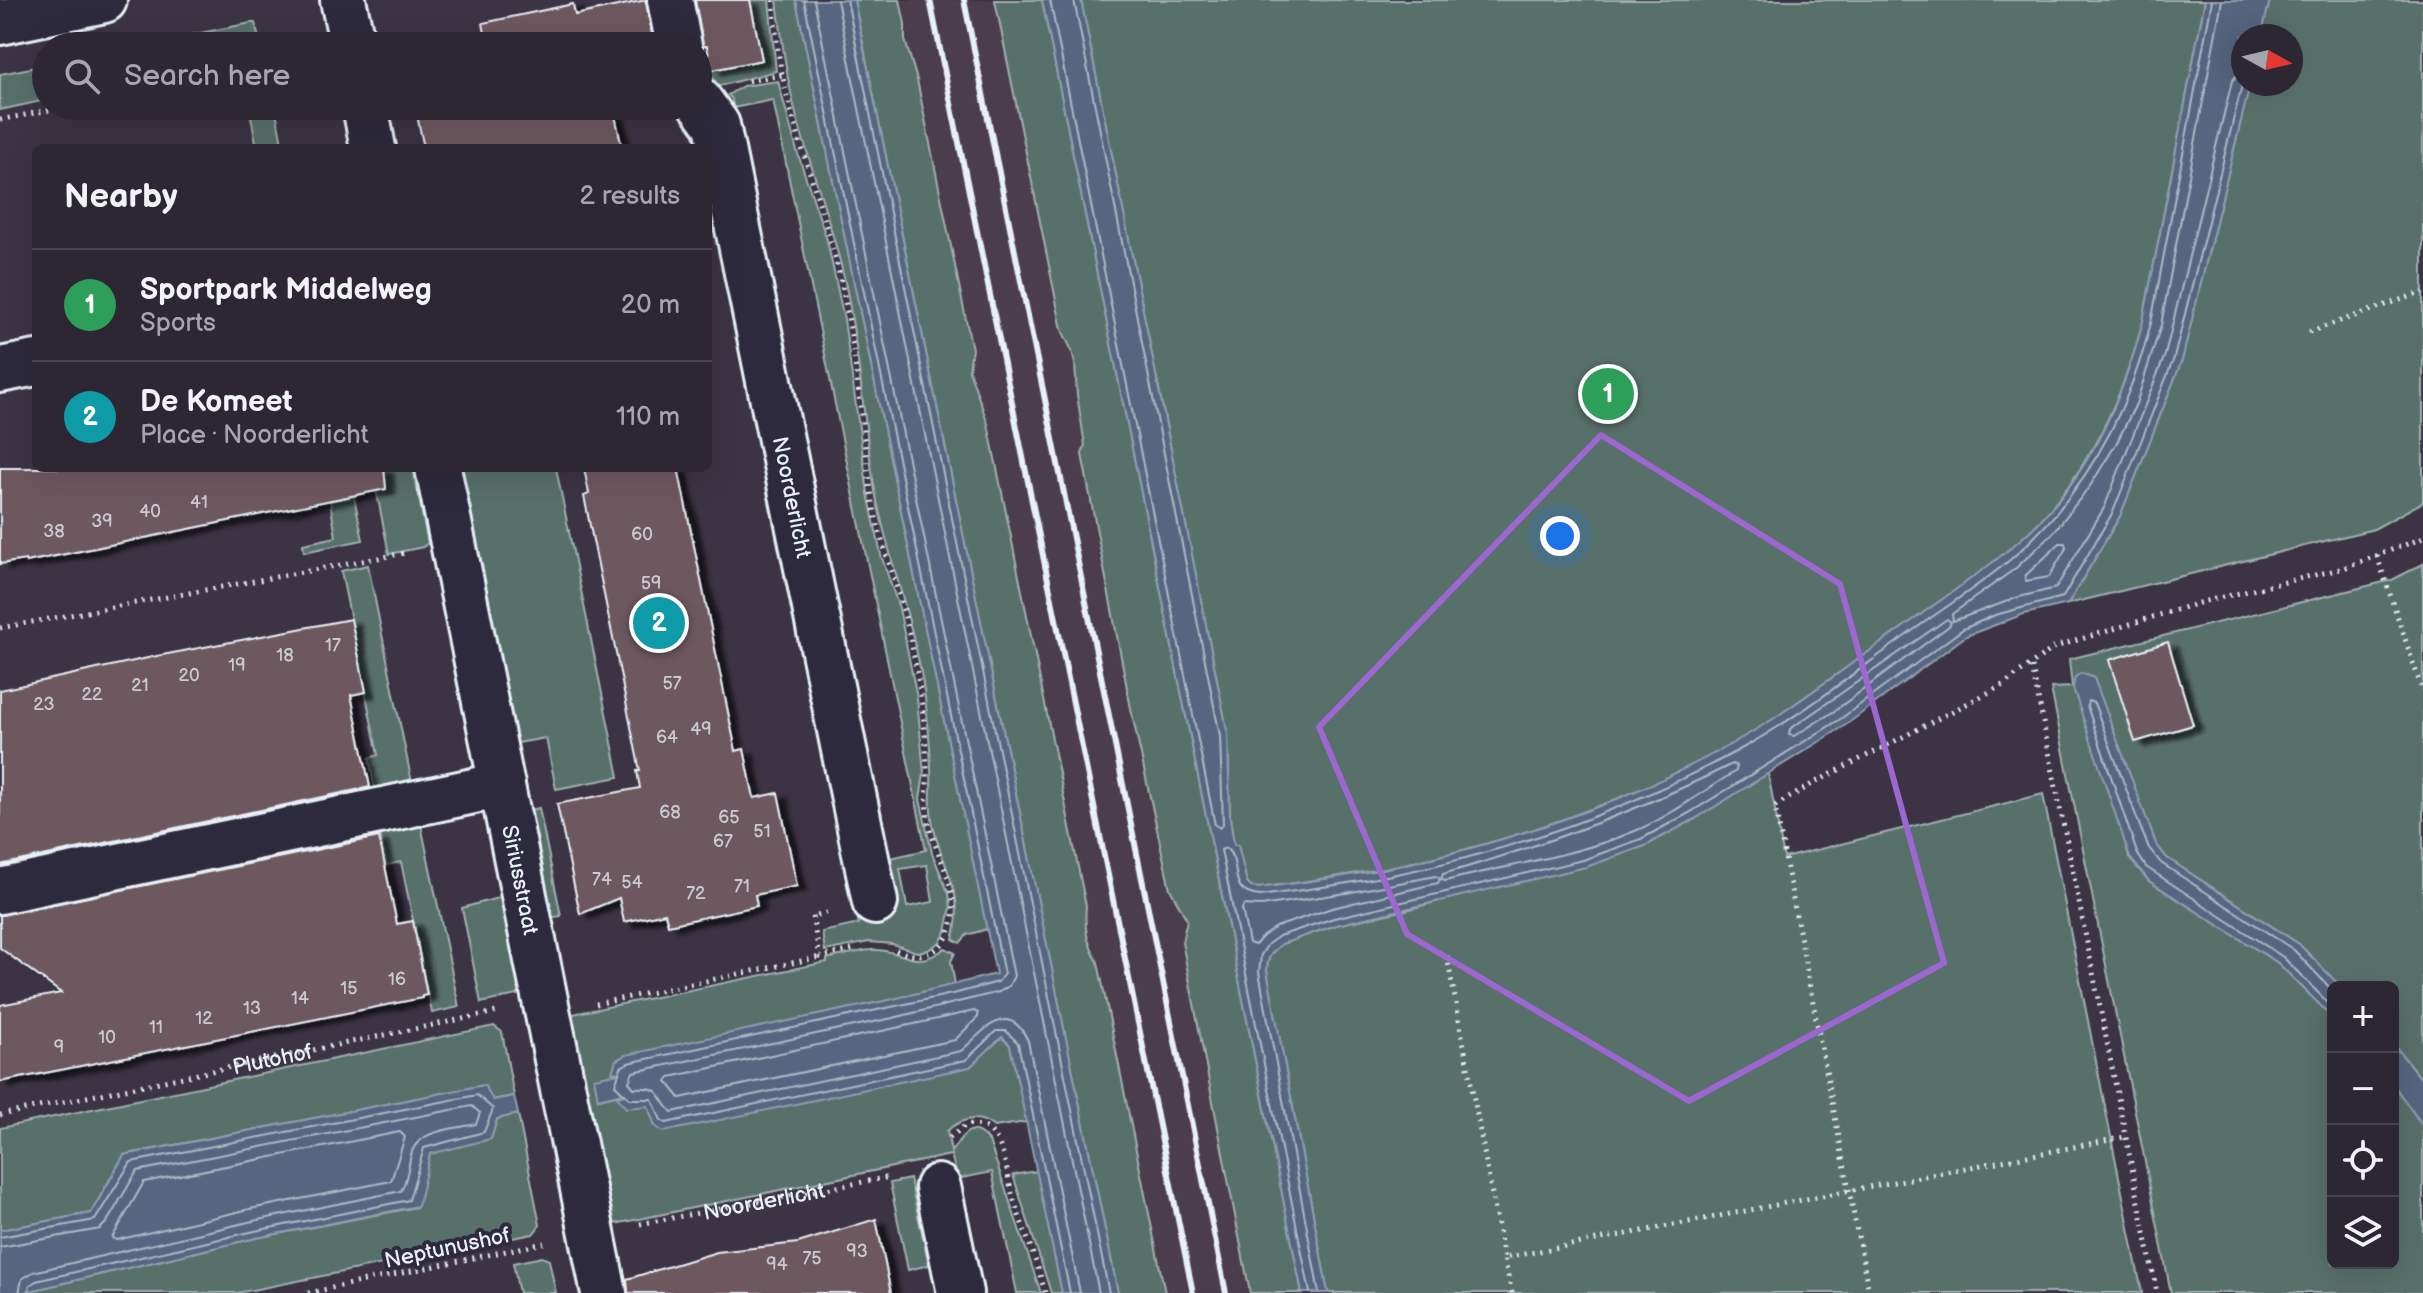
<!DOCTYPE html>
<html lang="en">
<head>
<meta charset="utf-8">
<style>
  :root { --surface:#2d2633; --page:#352e3b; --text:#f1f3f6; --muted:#a7a5ac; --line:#48434e; --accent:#ff9aa2 }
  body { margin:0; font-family:"Balsamiq Sans",sans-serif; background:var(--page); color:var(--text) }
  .controls { position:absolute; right:24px; bottom:24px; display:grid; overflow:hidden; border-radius:12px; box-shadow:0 8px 32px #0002 }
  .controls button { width:72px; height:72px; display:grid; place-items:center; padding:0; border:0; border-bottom:2px solid var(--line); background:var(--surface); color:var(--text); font:40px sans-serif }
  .compass { position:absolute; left:2231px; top:24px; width:72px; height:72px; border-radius:50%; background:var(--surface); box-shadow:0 8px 32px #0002; rotate:98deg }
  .you { position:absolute; left:1560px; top:536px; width:28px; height:28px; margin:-20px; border:6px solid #fff; border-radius:50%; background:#1a73e8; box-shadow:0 0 0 12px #1a73e833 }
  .badge { display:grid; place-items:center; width:52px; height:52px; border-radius:50%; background:var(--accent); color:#fff; font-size:26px; font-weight:700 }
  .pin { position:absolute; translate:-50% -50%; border:4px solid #fff; box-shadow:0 2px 8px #0006 }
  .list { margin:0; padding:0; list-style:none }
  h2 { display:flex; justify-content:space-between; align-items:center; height:104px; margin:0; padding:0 32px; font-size:34px }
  h2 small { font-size:26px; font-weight:400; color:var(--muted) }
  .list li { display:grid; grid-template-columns:52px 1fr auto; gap:24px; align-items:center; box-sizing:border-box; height:112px; padding:0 32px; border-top:2px solid var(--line) }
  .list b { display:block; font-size:30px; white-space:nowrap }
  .list p { margin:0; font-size:26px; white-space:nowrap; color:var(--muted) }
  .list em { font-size:26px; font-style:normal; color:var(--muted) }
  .icon { flex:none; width:44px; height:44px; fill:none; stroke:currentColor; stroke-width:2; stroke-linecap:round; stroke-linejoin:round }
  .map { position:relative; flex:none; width:2423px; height:1293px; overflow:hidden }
  .search { position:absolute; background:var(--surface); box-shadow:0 8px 32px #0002; left:32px; top:32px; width:680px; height:88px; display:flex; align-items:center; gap:20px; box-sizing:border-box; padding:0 28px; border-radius:44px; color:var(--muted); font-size:30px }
  .panel { position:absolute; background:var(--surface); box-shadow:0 8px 32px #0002; left:32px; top:144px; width:680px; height:328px; border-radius:12px }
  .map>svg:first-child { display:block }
</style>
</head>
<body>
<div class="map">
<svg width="2423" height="1293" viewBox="0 0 2423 1293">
  <defs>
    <filter id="shadow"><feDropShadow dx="9" dy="5" stdDeviation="2" flood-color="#0009"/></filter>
  </defs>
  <rect width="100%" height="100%" fill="#3c3344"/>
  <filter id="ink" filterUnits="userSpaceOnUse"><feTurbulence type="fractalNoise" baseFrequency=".0125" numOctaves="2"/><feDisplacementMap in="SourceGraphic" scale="16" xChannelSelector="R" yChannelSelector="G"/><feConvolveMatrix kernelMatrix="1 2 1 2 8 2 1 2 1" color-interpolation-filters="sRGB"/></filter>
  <g filter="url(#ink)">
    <path fill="#4b3e4c" d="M855,0H1042L1302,1293H1118Z"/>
    <g fill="#596f6a" stroke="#a0b0b1" stroke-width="2" fill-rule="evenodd">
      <path d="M750,0H769L776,71L719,86L707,70L762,60Z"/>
      <path d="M777,0H796L987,929L967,935L960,943L953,939C968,888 935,860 931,811C930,797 932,783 931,769C930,738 927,708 922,678C911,614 887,555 875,491C863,421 860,351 845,282C833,228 814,177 799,125C787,84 782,42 777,0Z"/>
      <path d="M854,0H900L905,24V40L917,80L972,349L969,370L988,424L1086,906C1084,929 1087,943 1098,962L1165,1293H1118Z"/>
      <path d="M995,0H1042L1302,1293H1250L1182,942L1187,920L1170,889L1132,714L1082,454L1085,445L1077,395L1075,364L1072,351L1062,330Z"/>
      <path d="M1081,0H2205L2143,321C2120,410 2076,497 2003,555C1970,581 1934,605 1900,630C1847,668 1793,711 1736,743C1629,801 1509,843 1390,867C1347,876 1303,882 1259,888L1251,887L1247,883L1238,846H1234L1230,818L1228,735Z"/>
      <path d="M2270,0H2423V502L2374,529L2068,604L2120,516L2182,360L2250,84H2291V36H2261Z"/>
      <path d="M255,23L261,46H135L251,23Z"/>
      <path d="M46,65V100L0,110V74Z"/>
      <path d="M778,81L797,151L827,240L844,319L868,493L881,555L899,608L917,698L924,774L920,799L932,853L949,894L951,907L946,932L940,942L928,950L917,952L892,944L869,942L825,951L822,932L859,924L858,920L897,912L886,859L926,850L773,100L733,108L732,99L728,95L743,86ZM927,865L933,902L907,907L900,869Z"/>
      <path d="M249,106H275L283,148H257Z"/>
      <path d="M413,468L428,543L423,547L389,554L372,469Z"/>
      <path d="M456,468H556L619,777L556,789L546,738L512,744Z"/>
      <path d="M354,497L363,540L304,552L303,544L336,537L330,501Z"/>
      <path d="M2423,564V1081L2393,1044V987H2341L2299,944L2167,858L2156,844L2149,826L2094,679L2129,858L2149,881L2278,963L2333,1018V1263H2393V1084L2423,1126V1293H2171L2051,688L2072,687L2069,659L2392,580Z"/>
      <path d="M368,565L412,783L375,791L369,758L378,755L341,571Z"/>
      <path d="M1768,773L1784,858L2043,794L2142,1293H1328L1267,971C1267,958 1271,952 1281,944L1336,925L1406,910L1645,846L1695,819Z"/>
      <path d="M539,808L561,916L548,918L526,811Z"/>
      <path d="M420,820L459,1007L432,1013L401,862L387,865L379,829Z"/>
      <path d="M501,897L521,994L481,1003L462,908Z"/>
      <path d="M945,948L955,953L951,961L955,985L619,1071L599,1099L624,1093V1095L618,1096L648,1105L655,1126L1001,1037L1010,1045L1027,1122L994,1127C978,1114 962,1118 947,1131L951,1152C964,1134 970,1120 989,1141L1041,1293H1017L992,1172L952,1180V1173L956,1172L951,1155L610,1225L568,1015L827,962V959C842,956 857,951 872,950C903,948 914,973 945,948Z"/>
      <path d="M494,1026L502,1032L514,1096L492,1100L484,1085L124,1155L91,1213L0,1230V1128Z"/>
      <path d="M518,1114L540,1225L533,1234L237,1293H21L256,1238L417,1207L430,1153L491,1139L497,1119Z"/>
      <path d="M1037,1171L1062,1293H1051L1013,1175Z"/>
      <path d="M910,1179L929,1265L908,1270L890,1183Z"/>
      <path d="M542,1257L549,1260L556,1293H519L513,1263Z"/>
    </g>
    <g fill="#566680" stroke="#909eb0" stroke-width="2">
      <path d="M796,0H854L1118,1293H1062L1010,1045L1002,1037L970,1067L663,1132L655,1126L648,1106L626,1108L617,1097L624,1095L623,1093L598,1099L594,1078L619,1073L612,1072L616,1060L626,1055L889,1000L996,974Z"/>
      <path d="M1042,0H1081L1228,735L1230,818L1234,845H1238L1247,883L1251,887L1259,888C1303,882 1348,877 1392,867C1524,839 1658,792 1773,719C1828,681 1882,642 1937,603C1971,578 2007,554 2037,524C2092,469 2124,395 2143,321L2205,0H2270L2261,36H2243V84H2250L2182,360L2120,516L2068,604L2024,614L1966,636L1843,727L1695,819L1645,846L1586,867L1336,925L1282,944C1271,952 1267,958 1267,971L1328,1293H1302Z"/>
      <path d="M2082,673L2094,678L2156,844L2167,858L2299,944L2341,987H2333V1018L2278,963L2149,881L2130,858L2073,688L2075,677Z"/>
      <path d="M2393,1044L2423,1081V1126L2393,1084Z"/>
      <path d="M484,1085L493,1100L514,1096L518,1114L497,1119L491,1139L430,1154L418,1206L256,1238L21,1293H0V1230L91,1213L124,1155Z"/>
    </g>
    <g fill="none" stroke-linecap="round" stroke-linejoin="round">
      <g stroke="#aeb9c8" stroke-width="2">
        <path d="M804,0L1004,974L998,982L957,993L628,1063L621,1067L615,1085L630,1099H652L661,1120L666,1123L966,1060L996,1031H1006L1018,1043L1070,1293"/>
        <path d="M814,0L1014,976L1009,986L999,992L893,1018L633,1072L629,1082L634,1088C665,1086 656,1097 672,1112L961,1051C982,1033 1008,997 1028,1041L1080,1293"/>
        <path d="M837,0L1099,1293"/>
        <path d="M847,0L1109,1293"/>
        <path d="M1050,0L1215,825L1220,828L1223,824L1220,736L1074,0"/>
        <path d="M2222,0L2161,325L2136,404L2116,444L2090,486L2053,533L2016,568L1952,614L1953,621L2019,597L2056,588L2104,508L2165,355L2232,81L2243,68"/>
        <path d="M2060,543H2065L2066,548L2049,577L2026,581L2025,576Z"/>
        <path d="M1947,619L1951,622L1949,626L1833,712L1794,736L1789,735L1790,729Z"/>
        <path d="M1732,764L1737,766L1736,771C1703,791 1671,816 1635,831C1575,856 1509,865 1445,881L1441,879L1443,874C1544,845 1639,811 1732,764Z"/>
        <path d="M1436,876L1440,879L1438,883L1332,908L1276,927L1263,936L1255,945L1249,943L1242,909L1244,905L1261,906L1346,893Z"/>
        <path d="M2333,991L2294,950L2161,863L2149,848L2141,829L2094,703L2088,701L2087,706L2137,853L2146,867L2283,957L2333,1008"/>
        <path d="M974,1011L978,1013V1017L955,1040L680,1098L667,1082L670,1077Z"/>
        <path d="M400,1132L405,1137L391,1181L250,1209L117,1240L112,1238L144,1182Z"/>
        <path d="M0,1237L95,1220L131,1162L477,1095L493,1109L484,1132L424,1148L409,1200L255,1231L36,1281L30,1285L29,1293"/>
        <path d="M0,1247L100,1229L107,1222L137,1171L472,1106L480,1113L476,1124C455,1129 417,1129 411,1155C408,1167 407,1181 401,1191L253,1221L33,1272L22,1279L19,1293"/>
        <path d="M1310,1293L1221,850L1226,848C1244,864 1225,893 1260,896C1304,890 1348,884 1392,875C1512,851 1631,808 1739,750C1796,719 1850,676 1904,637C1939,611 1978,587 2011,559C2083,496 2128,414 2151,323L2212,0"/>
        <path d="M1319,1293L1259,972L1261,955L1268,944L1279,936L1334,918L1583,860L1641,839L1691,812L1839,720L1963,629L1995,615L2063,597L2113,512L2174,358L2243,81"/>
      </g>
    </g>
    <g fill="#6e585e" stroke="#e8f1f8" stroke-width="2" filter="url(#shadow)">
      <path d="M646,0L654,46H445V43L485,34L483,23L573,4L575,15Z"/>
      <path d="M695,0H750L762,60L712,70L707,46H703Z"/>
      <path d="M415,106H613L622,148H424Z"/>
      <path d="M0,468H384L386,489L26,562L25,560L0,564Z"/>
      <path d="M584,468H678L736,751L744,749L754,798L778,793L797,886L755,895L757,906L668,925L665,913L624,922L619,898L580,914L557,804L640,788L637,771H640L584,496L589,494Z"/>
      <path d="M351,619L366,692L351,695L370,787L0,865V690L157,656Z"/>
      <path d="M2168,642L2193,725L2135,742L2109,660Z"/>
      <path d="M379,837L397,924L413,921L427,995L422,996V998L0,1082V1005L61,993L0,948V915Z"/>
      <path d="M876,1219L891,1293H628L627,1279L717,1252L798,1243Z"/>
    </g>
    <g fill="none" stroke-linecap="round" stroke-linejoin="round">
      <g stroke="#e8f1f8" stroke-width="50">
        <g id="minor">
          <path d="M343,0L353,46"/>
          <path d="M670,0L679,46"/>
          <path d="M0,22L104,0"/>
          <path id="s3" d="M698,99L717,125L875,902"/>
          <path d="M365,106L373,148"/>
          <path d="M0,370L36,363"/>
          <path id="s4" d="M438,468L604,1293"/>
          <path d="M0,891L502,785"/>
          <path d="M938,1187L960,1293"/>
        </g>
      </g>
      <g stroke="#e8f1f8" stroke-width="5" stroke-dasharray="2 6" stroke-linecap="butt">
        <path d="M773,0C776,26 777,53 783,78C798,147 826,213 841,282C857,353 861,426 872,498C877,528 887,556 896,585C905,614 912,644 917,673C923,705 926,738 927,770C928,784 925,798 927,812C930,849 961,885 952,923C945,954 920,962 893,949"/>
        <path d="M748,81L782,75"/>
        <path d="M0,120L69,106"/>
        <path d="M2309,332L2423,292"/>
        <path d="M2377,556L2423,692"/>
        <path d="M0,628L405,553"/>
        <path d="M2032,667L2157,1293"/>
        <path d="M827,913L812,916L820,957L855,949"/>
        <path d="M1447,956L1504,1258"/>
        <path d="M596,1004L820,957"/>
        <path id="s1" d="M0,1115L496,1012"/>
        <path d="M950,1138L967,1124C976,1125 984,1125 990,1131C1006,1147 1007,1177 1013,1197C1023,1229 1037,1260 1045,1293"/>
        <path id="s2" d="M640,1224L890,1177"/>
        <path d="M308,1293L544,1243"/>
        <path d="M1512,1293L1504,1258L2125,1137"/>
        <path d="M1869,1293L1775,806L1814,783L2003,685L2055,647L2202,602L2344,568L2423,538"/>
      </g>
      <use href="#minor" stroke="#2f2a3d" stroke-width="44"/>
      <g stroke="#e8f1f8" stroke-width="6">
        <path d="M930,0L1193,1293"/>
        <path d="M964,0L1226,1293"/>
      </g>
    </g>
  </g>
  <path fill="none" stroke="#9c67d0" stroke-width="6" stroke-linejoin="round" d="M1601,435L1840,584L1944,963L1689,1101L1407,934L1319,727Z"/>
  <g text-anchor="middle" stroke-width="8" stroke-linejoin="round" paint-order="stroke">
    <g font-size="18" fill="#cacbd2">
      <text x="199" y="508">41</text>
      <text x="150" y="517">40</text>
      <text x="102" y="527">39</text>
      <text x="54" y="537">38</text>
      <text x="642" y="540">60</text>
      <text x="651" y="589">59</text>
      <text x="333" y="651">17</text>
      <text x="285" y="661">18</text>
      <text x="237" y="671">19</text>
      <text x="189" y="681">20</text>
      <text x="672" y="689">57</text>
      <text x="140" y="691">21</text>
      <text x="92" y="700">22</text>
      <text x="44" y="710">23</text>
      <text x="701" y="735">49</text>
      <text x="667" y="743">64</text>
      <text x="670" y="818">68</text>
      <text x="729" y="823">65</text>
      <text x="762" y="837">51</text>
      <text x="723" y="847">67</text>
      <text x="602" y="885">74</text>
      <text x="632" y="888">54</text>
      <text x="742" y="892">71</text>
      <text x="696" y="899">72</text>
      <text x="397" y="985">16</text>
      <text x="349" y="994">15</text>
      <text x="300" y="1004">14</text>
      <text x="252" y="1014">13</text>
      <text x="204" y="1024">12</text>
      <text x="156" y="1033">11</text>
      <text x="107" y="1043">10</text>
      <text x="59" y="1053">9</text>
      <text x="857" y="1257">93</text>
      <text x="812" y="1264">75</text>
      <text x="777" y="1270">94</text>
    </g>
    <g font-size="22" fill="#e8f1f8" stroke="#2f2a3d">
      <text dy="8" stroke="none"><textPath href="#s3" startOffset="412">Noorderlicht</textPath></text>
      <text dy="8" stroke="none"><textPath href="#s4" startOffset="420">Siriusstraat</textPath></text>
      <text dy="8" stroke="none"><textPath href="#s1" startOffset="278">Plutohof</textPath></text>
      <text dy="8" stroke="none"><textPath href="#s2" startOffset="126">Noorderlicht</textPath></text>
      <text transform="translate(447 1247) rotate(-12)" y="8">Neptunushof</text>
    </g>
  </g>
</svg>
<div class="controls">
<button>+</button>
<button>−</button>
<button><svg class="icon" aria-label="locate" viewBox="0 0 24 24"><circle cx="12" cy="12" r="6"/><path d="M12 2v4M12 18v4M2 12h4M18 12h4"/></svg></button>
<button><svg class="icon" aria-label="layers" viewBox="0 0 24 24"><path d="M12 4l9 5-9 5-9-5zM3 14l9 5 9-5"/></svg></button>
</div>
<svg class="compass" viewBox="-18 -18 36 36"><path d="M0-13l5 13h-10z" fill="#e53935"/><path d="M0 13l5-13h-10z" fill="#a7a5ac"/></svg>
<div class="you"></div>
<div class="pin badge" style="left:1608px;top:394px;background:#2e9e5b">1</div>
<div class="pin badge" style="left:659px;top:623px;background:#0f9aa8">2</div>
<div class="search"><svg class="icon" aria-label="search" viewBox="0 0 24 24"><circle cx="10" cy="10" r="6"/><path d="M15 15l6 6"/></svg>Search here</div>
<section class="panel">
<h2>Nearby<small>2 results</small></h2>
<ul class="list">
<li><span class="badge" style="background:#2e9e5b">1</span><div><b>Sportpark Middelweg</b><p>Sports</p></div><em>20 m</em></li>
<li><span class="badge" style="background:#0f9aa8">2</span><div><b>De Komeet</b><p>Place · Noorderlicht</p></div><em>110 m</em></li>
</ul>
</section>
</div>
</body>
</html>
